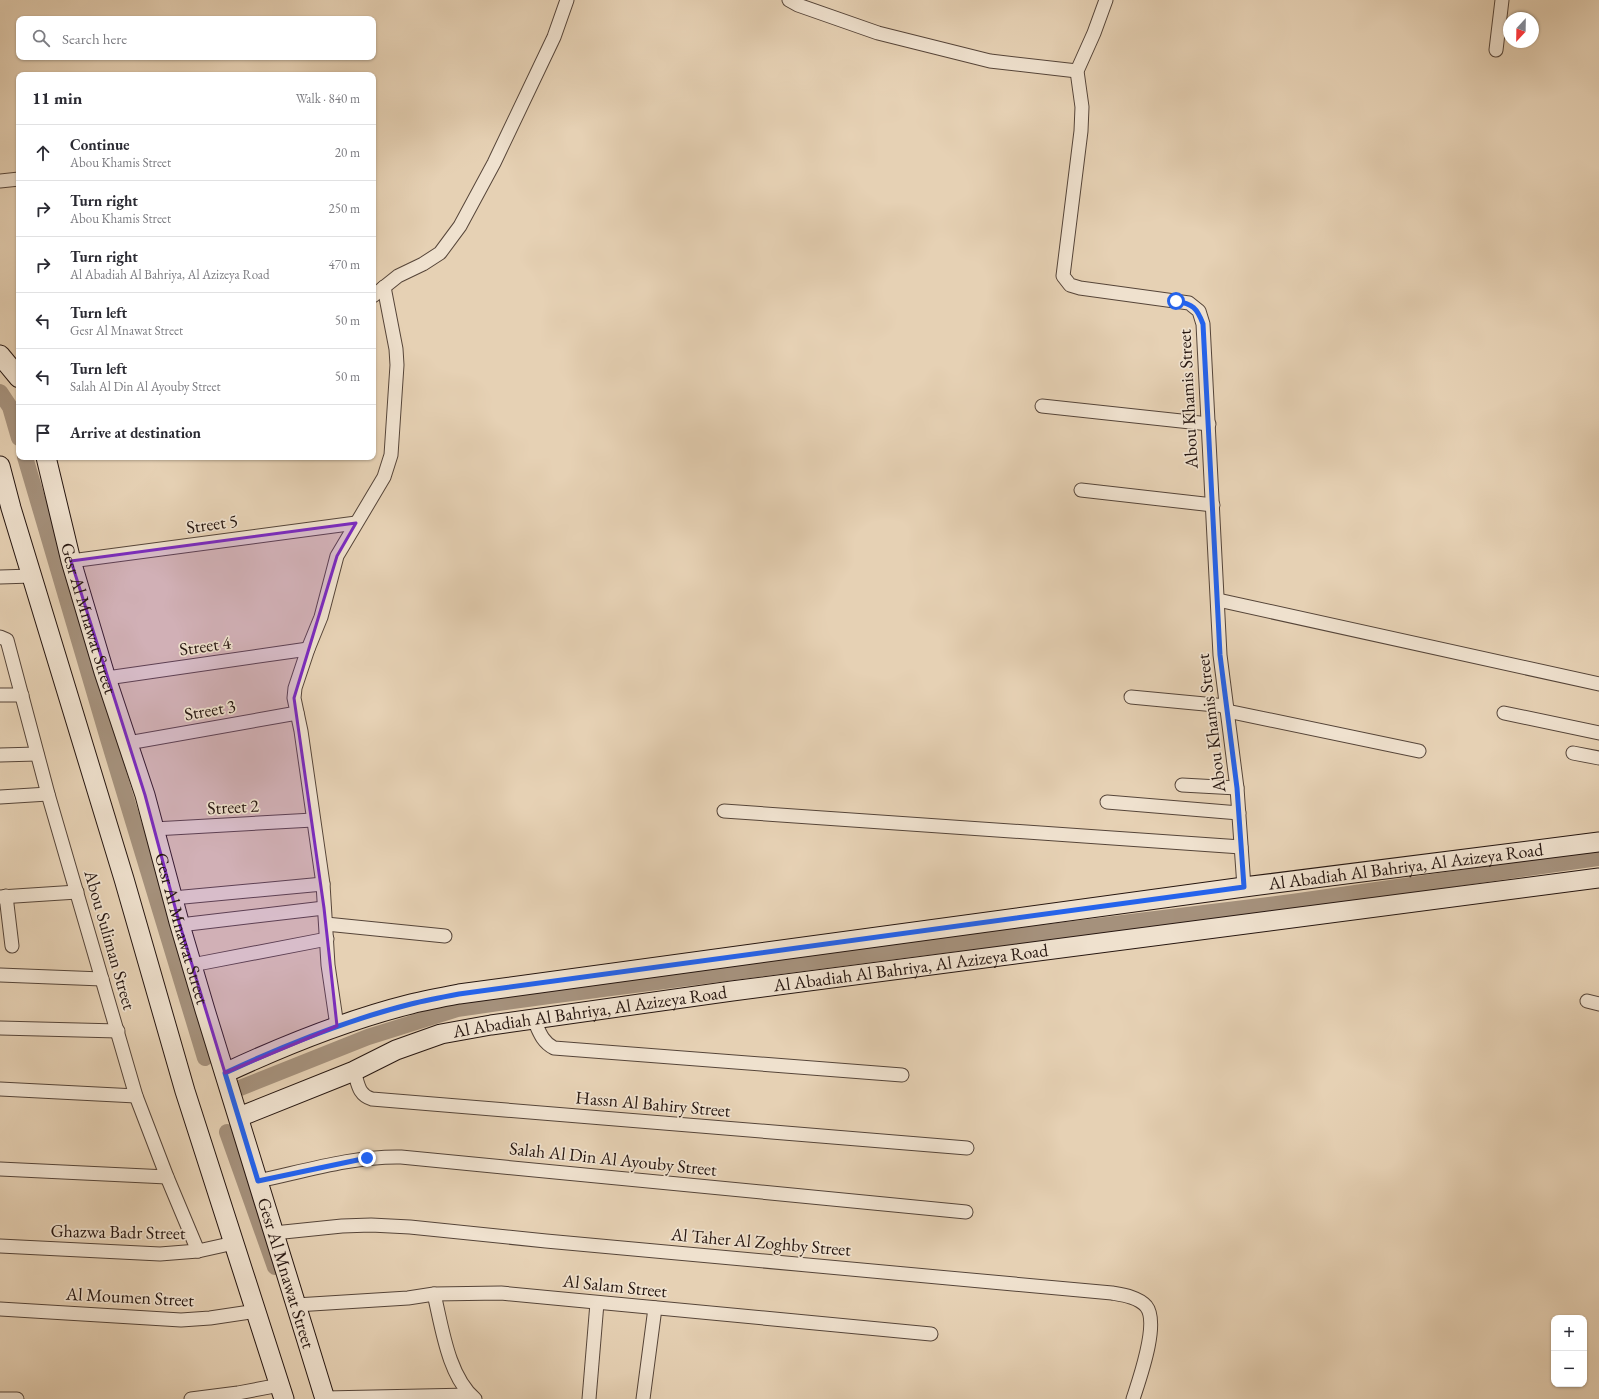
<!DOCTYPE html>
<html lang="en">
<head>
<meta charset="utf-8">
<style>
  :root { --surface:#fff; --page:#f7f7f7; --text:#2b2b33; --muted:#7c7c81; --line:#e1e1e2 }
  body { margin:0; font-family:"EB Garamond",serif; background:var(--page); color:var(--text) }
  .controls { position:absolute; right:12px; bottom:12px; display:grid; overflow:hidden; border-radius:8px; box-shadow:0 1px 3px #0004 }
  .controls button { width:36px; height:36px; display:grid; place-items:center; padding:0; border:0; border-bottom:1px solid var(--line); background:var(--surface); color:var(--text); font:20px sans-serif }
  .compass { position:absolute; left:1503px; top:12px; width:36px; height:36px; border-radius:50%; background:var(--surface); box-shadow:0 1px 3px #0004; rotate:202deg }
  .stop { position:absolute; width:12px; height:12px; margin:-9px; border:3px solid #2563eb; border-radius:50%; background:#fff }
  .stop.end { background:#2563eb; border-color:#fff; box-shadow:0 1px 4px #0008 }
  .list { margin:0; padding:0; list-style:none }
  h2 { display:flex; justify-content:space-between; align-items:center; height:52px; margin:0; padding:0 16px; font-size:17px }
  h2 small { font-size:13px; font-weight:400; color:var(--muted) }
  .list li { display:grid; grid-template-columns:26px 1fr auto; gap:12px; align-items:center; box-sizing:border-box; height:56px; padding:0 16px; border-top:1px solid var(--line) }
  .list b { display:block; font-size:15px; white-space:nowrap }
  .list p { margin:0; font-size:13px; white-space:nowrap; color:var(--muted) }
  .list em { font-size:13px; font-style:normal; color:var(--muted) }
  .icon { flex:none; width:22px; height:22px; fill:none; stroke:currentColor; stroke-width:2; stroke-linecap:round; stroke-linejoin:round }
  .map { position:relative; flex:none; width:1599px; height:1399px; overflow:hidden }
  .search { position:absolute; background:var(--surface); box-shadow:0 1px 3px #0004; left:16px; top:16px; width:360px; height:44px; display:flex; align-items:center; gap:10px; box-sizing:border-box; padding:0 14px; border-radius:8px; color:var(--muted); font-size:15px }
  .panel { position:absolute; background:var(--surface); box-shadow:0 1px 3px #0004; left:16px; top:72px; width:360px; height:388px; border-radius:8px }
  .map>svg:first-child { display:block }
</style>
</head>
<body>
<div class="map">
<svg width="1599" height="1399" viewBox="0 0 1599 1399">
  <rect width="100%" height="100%" fill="#e6d1b4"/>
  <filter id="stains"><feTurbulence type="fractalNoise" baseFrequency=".005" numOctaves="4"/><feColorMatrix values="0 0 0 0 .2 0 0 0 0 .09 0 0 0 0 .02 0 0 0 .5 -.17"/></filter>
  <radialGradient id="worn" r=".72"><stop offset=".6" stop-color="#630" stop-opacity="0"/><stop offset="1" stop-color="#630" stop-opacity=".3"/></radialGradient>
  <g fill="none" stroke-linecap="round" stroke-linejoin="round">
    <g stroke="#a5917c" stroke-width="16">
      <path d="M0,392L10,407L19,438"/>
      <path d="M25,457L109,742L205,1058"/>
      <path d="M240,1088L368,1037L457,1009L549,996L904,950L1292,902L1599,858"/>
      <path d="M227,1132L275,1267"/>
    </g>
    <g stroke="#564539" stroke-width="15">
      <g id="street">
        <path d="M789,0L798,5L878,33L990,61L1077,71"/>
        <path d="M1106,0L1094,33L1077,71L1082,107L1081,131L1063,276L1070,285L1080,288L1189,303L1199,311L1203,324L1220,655L1237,788L1244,887"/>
        <path d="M1496,50L1502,0"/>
        <path d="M0,181L19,179"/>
        <path d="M373,296L398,276L423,264L440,253L460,226L494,163L554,37L567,0"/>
        <path d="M1042,406L1209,424"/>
        <path d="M1081,490L1213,505"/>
        <path d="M71,561L356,523"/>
        <path d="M0,577L32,576"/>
        <path d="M1218,600L1599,684"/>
        <path d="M0,637L7,640L48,794L136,1096L167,1177L198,1251"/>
        <path d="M107,678L308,649"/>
        <path d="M0,695H22"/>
        <path d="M1131,697L1226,706"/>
        <path d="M1227,711L1419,751"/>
        <path d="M1504,713L1599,733"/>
        <path d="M128,743L297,713"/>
        <path d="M1573,753L1599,758"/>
        <path d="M0,755L37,754"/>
        <path d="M1182,785L1237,788"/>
        <path d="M0,797L48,794"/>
        <path d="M1107,802L1239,813"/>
        <path d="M724,811L1241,847"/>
        <path d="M154,829L313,820"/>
        <path d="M6,896L12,946"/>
        <path d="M0,897L77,892"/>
        <path d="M173,898L323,884"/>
        <path d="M326,924L445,936"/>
        <path d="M180,925L324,908"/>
        <path d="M192,965L327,939"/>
        <path d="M0,975L102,979"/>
        <path d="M1587,1001L1599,1004"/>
        <path d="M534,1020C539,1031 542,1042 554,1048L902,1075"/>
        <path d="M337,1026L328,965L323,884L301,731L294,698L295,688L308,649L321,617L337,556L384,477L391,455L397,365L396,349L384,287"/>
        <path d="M0,1028L118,1031"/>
        <path d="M354,1071C358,1083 358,1095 372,1099L967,1148"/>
        <path d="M0,1089L136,1096"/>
        <path d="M0,1169L167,1177"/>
        <path d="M258,1181C305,1171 353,1156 401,1157L966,1212"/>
        <path d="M274,1233L342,1226L371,1225L410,1227L546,1241L1112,1293C1123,1295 1138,1297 1146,1306C1160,1323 1139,1380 1133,1399"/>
        <path d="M0,1246L160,1254L198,1251L234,1243"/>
        <path d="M434,1294C442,1327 448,1376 475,1399"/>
        <path d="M296,1305L408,1298L434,1294L501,1293L931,1334"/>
        <path d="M0,1309L181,1320L210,1318L257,1311"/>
        <path d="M325,1398L470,1395"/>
        <path d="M0,1399H17"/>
        <path d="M191,1399L238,1393L280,1385"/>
        <path d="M589,1399L597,1303"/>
        <path d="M643,1399L655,1308"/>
      </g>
    </g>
    <g stroke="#261610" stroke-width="21">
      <g id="secondary">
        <path d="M0,355L19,378"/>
        <path id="s1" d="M46,457L71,561L104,672L145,795L179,922L205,1010L325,1399"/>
        <path d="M0,466L11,508L124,879L185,1091L284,1399"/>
        <path id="s2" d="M225,1073C285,1045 347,1020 411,1004C427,1000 443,997 459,994L1244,887L1599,842"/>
        <path id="s3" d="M239,1117L354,1071L396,1050L441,1034L491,1025L732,991L1599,878"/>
      </g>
    </g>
    <use href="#street" stroke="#efe1ce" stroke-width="13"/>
    <use href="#secondary" stroke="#efe1ce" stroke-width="19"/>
  </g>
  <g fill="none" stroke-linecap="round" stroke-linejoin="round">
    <path stroke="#2563eb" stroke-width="5" d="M367,1158L258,1181L225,1073C285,1045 347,1020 411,1004C427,1000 443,997 459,994L1244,887L1237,788L1220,655L1203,324C1197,308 1193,304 1176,301"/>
  </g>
  <path fill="#7b2cbf" fill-opacity="0.2" stroke="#7b2cbf" stroke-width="3" stroke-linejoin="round" d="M356,523L337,556L294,698L324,908L337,1026L225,1073L179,922L145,795L71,561Z"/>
  <g text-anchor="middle" stroke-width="3.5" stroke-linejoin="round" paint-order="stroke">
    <g font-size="18" fill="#261610" stroke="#efe1ce">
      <text transform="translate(1188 399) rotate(-93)" y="6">Abou Khamis Street</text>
      <text transform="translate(212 524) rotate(-8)" y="6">Street 5</text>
      <text dy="6" stroke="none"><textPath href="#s1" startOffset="167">Gesr Al Mnawat Street</textPath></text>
      <text transform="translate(205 646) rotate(-8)" y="6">Street 4</text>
      <text transform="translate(210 710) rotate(-10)" y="6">Street 3</text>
      <text transform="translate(1211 723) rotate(-97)" y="6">Abou Khamis Street</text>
      <text transform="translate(233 807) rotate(-3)" y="6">Street 2</text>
      <text dy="6" stroke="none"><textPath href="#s2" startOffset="1203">Al Abadiah Al Bahriya, Al Azizeya Road</textPath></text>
      <text dy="6" stroke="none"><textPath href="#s1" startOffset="491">Gesr Al Mnawat Street</textPath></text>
      <text transform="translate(110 940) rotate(74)" y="6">Abou Suliman Street</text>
      <text dy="6" stroke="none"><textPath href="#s3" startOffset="693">Al Abadiah Al Bahriya, Al Azizeya Road</textPath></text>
      <text dy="6" stroke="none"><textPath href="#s3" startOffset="369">Al Abadiah Al Bahriya, Al Azizeya Road</textPath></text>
      <text transform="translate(653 1104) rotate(5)" y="6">Hassn Al Bahiry Street</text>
      <text transform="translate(613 1159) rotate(6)" y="6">Salah Al Din Al Ayouby Street</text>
      <text transform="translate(118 1232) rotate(1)" y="6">Ghazwa Badr Street</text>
      <text transform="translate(761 1242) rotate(5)" y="6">Al Taher Al Zoghby Street</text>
      <text dy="6" stroke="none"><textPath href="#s1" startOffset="851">Gesr Al Mnawat Street</textPath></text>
      <text transform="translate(615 1286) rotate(6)" y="6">Al Salam Street</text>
      <text transform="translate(130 1297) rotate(3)" y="6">Al Moumen Street</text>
    </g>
  </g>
  <rect width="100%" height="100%" filter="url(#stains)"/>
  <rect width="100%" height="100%" fill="url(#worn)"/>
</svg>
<div class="controls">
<button>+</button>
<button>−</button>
</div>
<svg class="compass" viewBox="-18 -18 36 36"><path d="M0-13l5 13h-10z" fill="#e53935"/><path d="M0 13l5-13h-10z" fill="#7c7c81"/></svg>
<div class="stop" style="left:1176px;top:301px"></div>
<div class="stop end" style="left:367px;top:1158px"></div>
<div class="search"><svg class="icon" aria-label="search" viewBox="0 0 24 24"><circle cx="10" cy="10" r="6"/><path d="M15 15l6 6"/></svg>Search here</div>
<section class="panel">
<h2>11 min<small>Walk · 840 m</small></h2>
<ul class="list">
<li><svg class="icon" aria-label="ahead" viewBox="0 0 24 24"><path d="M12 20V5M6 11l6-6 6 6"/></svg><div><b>Continue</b><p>Abou Khamis Street</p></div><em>20 m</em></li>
<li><svg class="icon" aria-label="right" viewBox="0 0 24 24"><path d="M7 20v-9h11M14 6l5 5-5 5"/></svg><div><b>Turn right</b><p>Abou Khamis Street</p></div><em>250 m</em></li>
<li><svg class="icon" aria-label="right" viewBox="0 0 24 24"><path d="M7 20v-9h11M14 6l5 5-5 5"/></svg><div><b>Turn right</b><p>Al Abadiah Al Bahriya, Al Azizeya Road</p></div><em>470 m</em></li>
<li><svg class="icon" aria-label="left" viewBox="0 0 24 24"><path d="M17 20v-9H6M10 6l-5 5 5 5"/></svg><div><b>Turn left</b><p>Gesr Al Mnawat Street</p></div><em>50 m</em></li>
<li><svg class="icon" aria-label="left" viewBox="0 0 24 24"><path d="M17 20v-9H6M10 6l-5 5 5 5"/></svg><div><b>Turn left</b><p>Salah Al Din Al Ayouby Street</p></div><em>50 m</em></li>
<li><svg class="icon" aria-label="arrive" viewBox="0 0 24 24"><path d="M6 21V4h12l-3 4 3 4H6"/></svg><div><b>Arrive at destination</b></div></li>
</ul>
</section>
</div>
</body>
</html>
